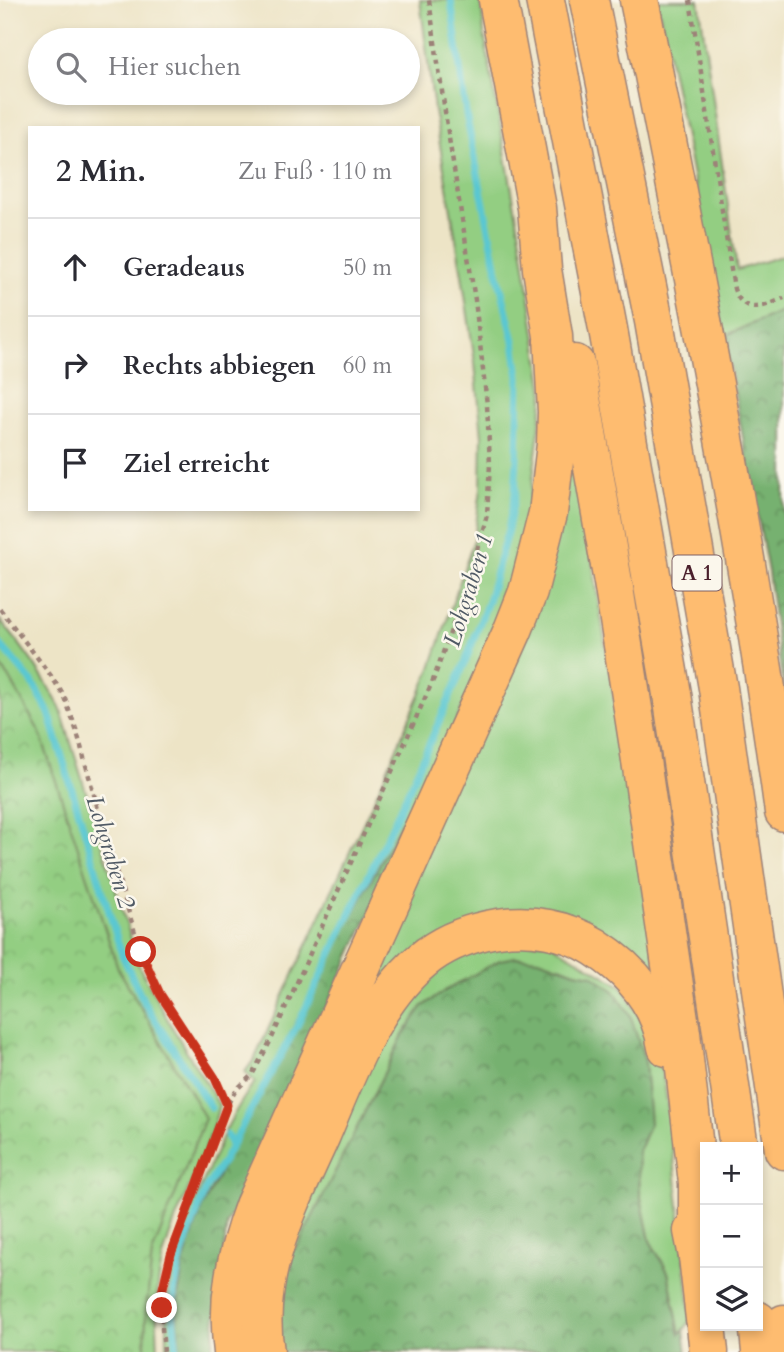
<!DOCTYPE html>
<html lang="de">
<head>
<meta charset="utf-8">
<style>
  :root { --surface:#fff; --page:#f7f7f7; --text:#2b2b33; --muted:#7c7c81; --line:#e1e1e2 }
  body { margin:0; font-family:Cardo,serif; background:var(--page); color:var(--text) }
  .controls { position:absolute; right:21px; bottom:21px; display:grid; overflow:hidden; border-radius:0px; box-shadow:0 4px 10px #0003 }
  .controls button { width:63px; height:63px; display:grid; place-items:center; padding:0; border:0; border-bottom:2px solid var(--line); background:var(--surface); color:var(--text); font:35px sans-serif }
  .stop { position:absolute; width:21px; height:21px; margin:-16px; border:5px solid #c8321e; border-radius:50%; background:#fff }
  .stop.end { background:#c8321e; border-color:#fff; box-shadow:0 2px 7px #0008 }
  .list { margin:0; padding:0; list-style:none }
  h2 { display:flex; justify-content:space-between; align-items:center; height:91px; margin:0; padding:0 28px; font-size:30px }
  h2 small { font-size:23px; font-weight:400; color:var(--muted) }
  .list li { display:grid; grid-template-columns:46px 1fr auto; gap:21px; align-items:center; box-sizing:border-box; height:98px; padding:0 28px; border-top:2px solid var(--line) }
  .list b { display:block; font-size:26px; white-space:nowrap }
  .list em { font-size:23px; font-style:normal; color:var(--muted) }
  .icon { flex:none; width:38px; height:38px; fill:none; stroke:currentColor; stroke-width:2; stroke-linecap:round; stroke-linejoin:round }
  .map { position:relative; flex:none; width:784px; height:1352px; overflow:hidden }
  .search { position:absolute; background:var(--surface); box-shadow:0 4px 10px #0003; left:28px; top:28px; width:392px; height:77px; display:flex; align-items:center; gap:18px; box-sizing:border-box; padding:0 24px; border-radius:38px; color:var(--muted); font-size:26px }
  .panel { position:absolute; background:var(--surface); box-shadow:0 4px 10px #0003; left:28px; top:126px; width:392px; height:385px; border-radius:0px }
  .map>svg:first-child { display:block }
</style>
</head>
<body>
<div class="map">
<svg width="784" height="1352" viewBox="0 0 784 1352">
  <defs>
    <pattern id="forest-crowns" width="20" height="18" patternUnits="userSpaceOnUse" patternTransform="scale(1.75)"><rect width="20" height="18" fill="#76b170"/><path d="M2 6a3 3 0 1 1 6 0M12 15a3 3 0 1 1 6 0" fill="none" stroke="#638f5c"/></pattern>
    <pattern id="park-crowns" width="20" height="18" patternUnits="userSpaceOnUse" patternTransform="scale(1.75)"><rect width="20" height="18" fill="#93ce82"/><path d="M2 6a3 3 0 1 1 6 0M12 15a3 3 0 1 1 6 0" fill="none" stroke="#80b070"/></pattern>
  </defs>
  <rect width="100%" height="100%" fill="#fbf7ec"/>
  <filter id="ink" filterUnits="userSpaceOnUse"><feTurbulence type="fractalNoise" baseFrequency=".0143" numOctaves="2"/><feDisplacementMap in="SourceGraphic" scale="14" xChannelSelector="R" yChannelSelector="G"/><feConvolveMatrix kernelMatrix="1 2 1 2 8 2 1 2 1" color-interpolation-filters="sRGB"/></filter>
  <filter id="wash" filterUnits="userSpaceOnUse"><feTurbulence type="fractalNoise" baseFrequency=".00686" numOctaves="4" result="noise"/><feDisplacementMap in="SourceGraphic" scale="28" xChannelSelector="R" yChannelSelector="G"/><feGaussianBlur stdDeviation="1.57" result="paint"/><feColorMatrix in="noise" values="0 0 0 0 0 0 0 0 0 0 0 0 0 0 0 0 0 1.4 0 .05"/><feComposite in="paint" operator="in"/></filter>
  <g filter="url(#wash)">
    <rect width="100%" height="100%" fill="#ede4c6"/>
    <g fill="#93ce82" stroke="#6e7656" stroke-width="2">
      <path d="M420,0H481L484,34L523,252L544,393L521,569L432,778L414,799L262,1087L202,1208L184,1261L176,1308L180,1352H167C167,1327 166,1302 170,1277C176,1243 191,1209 205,1177C220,1142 232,1112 255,1082L245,1072L255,1058L382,782L430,671L474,539L481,489L482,436L475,363L462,275L434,110Z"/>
      <path d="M657,0H699L737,270L784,255V310L724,336L696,190Z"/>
      <path d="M572,432L660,992L612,944L423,946L241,1327Z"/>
      <path d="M0,620C23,647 43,675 60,707L140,968L169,1022L219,1105C206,1161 173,1211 161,1266C155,1294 157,1324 158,1352H0Z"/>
      <path d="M549,942L623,987L657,1051L665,1087L671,1131L691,1320L680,1335L668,1272L650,1241L640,1193L638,1152L650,1123L592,975L575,972L560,966L500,960L445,991L298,1246L279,1265L367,1061L414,985L473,946Z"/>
    </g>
    <g fill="url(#forest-crowns)" stroke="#60684e" stroke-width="2">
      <path d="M784,310V695L768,572L724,336Z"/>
      <path d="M432,778L227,1224L212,1352H180L176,1308L184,1261L202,1208L262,1087L414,798Z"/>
      <path d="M515,957L539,959L575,972L592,975L614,991L630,1014L645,1062L650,1123L638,1152L640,1193L650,1241L668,1272L680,1334L684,1330L687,1352H276L279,1265L298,1246L403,1035L422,1007L445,991L500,960Z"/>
    </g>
    <path fill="url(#park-crowns)" stroke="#6e7656" stroke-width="2" d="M0,666L9,677L40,733L118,968L205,1118L152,1254L146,1313L145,1352H0Z"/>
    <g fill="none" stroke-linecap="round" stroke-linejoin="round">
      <g stroke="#5ac7d1" stroke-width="7">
        <path d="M0,644L32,682L49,713L122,955L145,1004L211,1108"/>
        <path d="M227,1135L231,1145"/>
        <path d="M177,1352L173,1315L174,1292L182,1254L206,1188L223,1161L298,1024L407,794L465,663L488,601L508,529L515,494L517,458L519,377L514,341L498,275L466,114L451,0"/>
      </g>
    </g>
  </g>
  <g filter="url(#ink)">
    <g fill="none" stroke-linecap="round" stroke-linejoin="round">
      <g stroke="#9c8278" stroke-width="41">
        <path id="major" d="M764,1352L784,1324"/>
      </g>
      <g stroke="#9c8278" stroke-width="41">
        <g id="highway">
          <path d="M545,0L608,329L672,694L739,1147"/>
          <path d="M589,0L654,321L718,688L784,1150"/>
          <path d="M639,0C693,270 747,540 784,812"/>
          <path d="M575,364L614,588L639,747L681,1033L698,1183V1256"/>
          <path d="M693,1231L698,1256L705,1319"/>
          <path d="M758,1321L761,1352"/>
          <path d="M706,1326L709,1352"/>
          <path d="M233,1352C226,1300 236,1255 254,1206L513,630L528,592L548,513L556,444L557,412L553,336L542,269L537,208L498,0"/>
          <path d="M265,1352C252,1274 290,1204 321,1135C347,1074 374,996 429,955C450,940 473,932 498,928C531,923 566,929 595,947C631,970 660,1003 667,1047"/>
        </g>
      </g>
      <g stroke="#9c8278" stroke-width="4.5" stroke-dasharray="5 5" stroke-linecap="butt">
        <path d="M690,0L734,289C744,316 764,307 784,298"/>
        <path d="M0,609L52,677L65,698L77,732L105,835L141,952L160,994L215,1078L227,1104"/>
        <path d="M164,1352L162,1328V1292L171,1254L227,1105L236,1090L252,1075L271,1040L434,678L467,585L487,515L490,464L487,405L475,300L447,126L429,0"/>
      </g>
      <use href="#major" stroke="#febc70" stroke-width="38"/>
      <use href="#highway" stroke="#febc70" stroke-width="38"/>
    </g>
  </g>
  <g fill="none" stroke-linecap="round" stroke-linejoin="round" filter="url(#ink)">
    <path stroke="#c8321e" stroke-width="9" d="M141,952L160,994L215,1078L227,1105L171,1254L162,1292V1308"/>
  </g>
  <g text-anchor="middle" stroke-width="5" stroke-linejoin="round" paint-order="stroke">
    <rect fill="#fbf7ec" stroke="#7f6065" stroke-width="2" x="672.5" y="555.5" width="49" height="35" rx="5"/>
    <g font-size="21" font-weight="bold" fill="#4a1f2b">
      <text x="697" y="580">A 1</text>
    </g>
    <g font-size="24" font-style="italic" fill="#505a65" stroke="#fbf7ec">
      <text transform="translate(468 590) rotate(-73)" y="8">Lohgraben 1</text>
      <text transform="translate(111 852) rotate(73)" y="8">Lohgraben 2</text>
    </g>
  </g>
</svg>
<div class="controls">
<button>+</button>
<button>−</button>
<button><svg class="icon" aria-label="layers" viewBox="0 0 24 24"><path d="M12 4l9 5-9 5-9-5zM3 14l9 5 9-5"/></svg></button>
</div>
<div class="stop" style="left:141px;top:952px"></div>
<div class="stop end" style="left:162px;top:1308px"></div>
<div class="search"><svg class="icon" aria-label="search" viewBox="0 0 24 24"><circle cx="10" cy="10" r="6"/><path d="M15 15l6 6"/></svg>Hier suchen</div>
<section class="panel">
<h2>2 Min.<small>Zu Fuß · 110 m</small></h2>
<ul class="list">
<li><svg class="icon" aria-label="ahead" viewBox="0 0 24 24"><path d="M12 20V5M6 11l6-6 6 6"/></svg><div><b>Geradeaus</b></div><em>50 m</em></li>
<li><svg class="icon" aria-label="right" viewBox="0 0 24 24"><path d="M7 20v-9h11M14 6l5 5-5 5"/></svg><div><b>Rechts abbiegen</b></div><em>60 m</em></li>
<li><svg class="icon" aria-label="arrive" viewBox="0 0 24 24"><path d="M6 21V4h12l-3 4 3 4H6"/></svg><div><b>Ziel erreicht</b></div></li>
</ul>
</section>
</div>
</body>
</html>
